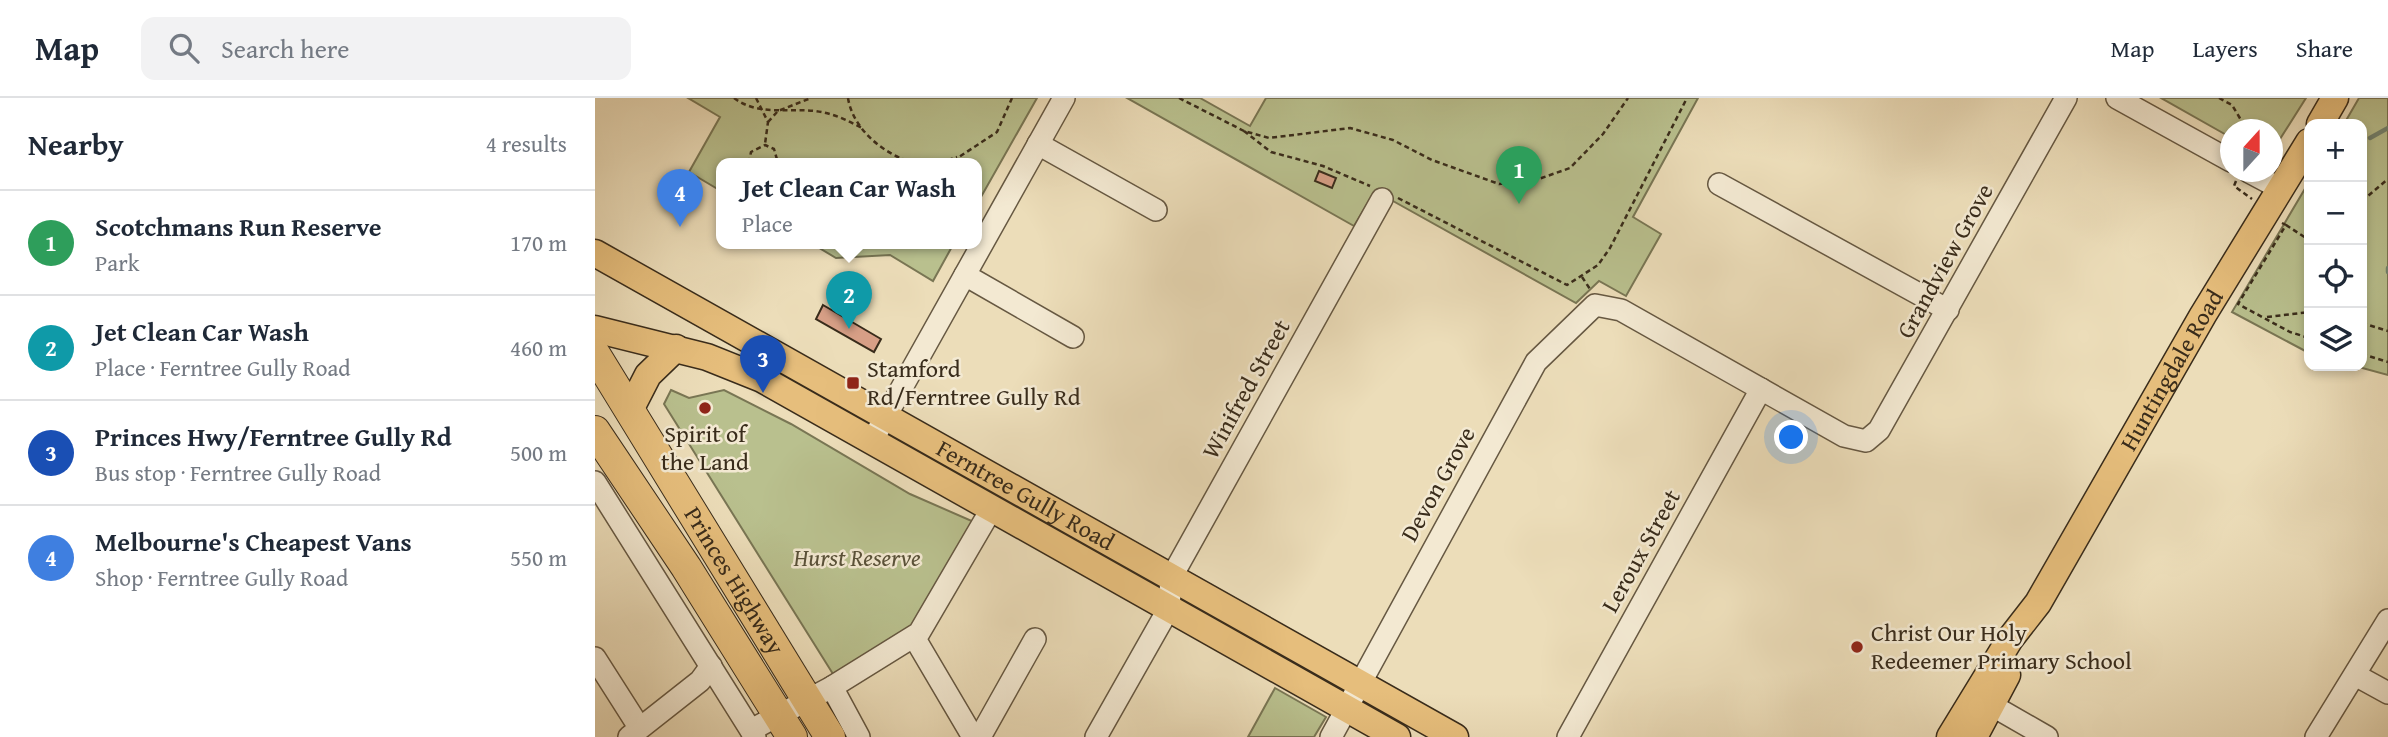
<!DOCTYPE html>
<html lang="en">
<head>
<meta charset="utf-8">
<style>
  :root { --surface:#fff; --page:#f2f2f3; --text:#1f2937; --muted:#747a83; --line:#e0e1e3; --accent:#ea580c }
  body { margin:0; font-family:"Gentium Book Plus",serif; background:var(--page); color:var(--text) }
  .controls { position:absolute; right:21px; top:21px; display:grid; overflow:hidden; border-radius:14px; box-shadow:0 4px 10px #0003 }
  .controls button { width:63px; height:63px; display:grid; place-items:center; padding:0; border:0; border-bottom:2px solid var(--line); background:var(--surface); color:var(--text); font:35px sans-serif }
  .compass { position:absolute; left:1625px; top:21px; width:63px; height:63px; border-radius:50%; background:var(--surface); box-shadow:0 4px 10px #0003; rotate:21deg }
  .you { position:absolute; left:1197px; top:340px; width:24px; height:24px; margin:-18px; border:5px solid #fff; border-radius:50%; background:#1a73e8; box-shadow:0 0 0 10px #1a73e833 }
  .badge { display:grid; place-items:center; width:46px; height:46px; border-radius:50%; background:var(--accent); color:#fff; font-size:23px; font-weight:700 }
  .pin { position:absolute; translate:-50% -58px; filter:drop-shadow(0 2px 4px #0008) }
  .pin::after { content:''; position:absolute; top:37px; width:24px; height:21px; background:inherit; clip-path:polygon(0 0,100% 0,50% 100%) }
  .popup { position:absolute; left:121px; top:60px; width:266px; height:91px; box-sizing:border-box; display:grid; place-content:center; border-radius:14px; background:var(--surface); filter:drop-shadow(0 2px 5px #0005); font-size:23px; white-space:nowrap; color:var(--muted) }
  .popup b { font-size:26px; color:var(--text) }
  .popup::after { content:''; position:absolute; left:50%; top:100%; margin-left:-14px; border:14px solid transparent; border-top-color:var(--surface) }
  .list { margin:0; padding:0; list-style:none }
  h2 { display:flex; justify-content:space-between; align-items:center; height:91px; margin:0; padding:0 28px; font-size:30px }
  h2 small { font-size:23px; font-weight:400; color:var(--muted) }
  .list li { display:grid; grid-template-columns:46px 1fr auto; gap:21px; align-items:center; box-sizing:border-box; height:105px; padding:0 28px; border-top:2px solid var(--line) }
  .list b { display:block; font-size:26px; white-space:nowrap }
  .list p { margin:0; font-size:23px; white-space:nowrap; color:var(--muted) }
  .list em { font-size:23px; font-style:normal; color:var(--muted) }
  .icon { flex:none; width:38px; height:38px; fill:none; stroke:currentColor; stroke-width:2; stroke-linecap:round; stroke-linejoin:round }
  .map { position:relative; flex:none; width:1793px; height:639px; overflow:hidden }
  header { display:flex; align-items:center; gap:42px; box-sizing:border-box; height:98px; padding:0 35px; background:var(--surface); border-bottom:2px solid var(--line) }
  header strong { font-size:33px }
  nav { display:flex; gap:38px; margin-inline-start:auto; font-size:24px }
  .search { width:490px; height:63px; background:var(--page); display:flex; align-items:center; gap:18px; box-sizing:border-box; padding:0 24px; border-radius:14px; color:var(--muted); font-size:26px }
  main { display:flex }
  aside { flex:1; background:var(--surface) }
  .map>svg:first-child { display:block }
</style>
</head>
<body>
<header>
<strong>Map</strong>
<div class="search"><svg class="icon" aria-label="search" viewBox="0 0 24 24"><circle cx="10" cy="10" r="6"/><path d="M15 15l6 6"/></svg>Search here</div>
<nav><a>Map</a><a>Layers</a><a>Share</a></nav>
</header>
<main>
<aside>
<h2>Nearby<small>4 results</small></h2>
<ul class="list">
<li><span class="badge" style="background:#2e9e5b">1</span><div><b>Scotchmans Run Reserve</b><p>Park</p></div><em>170 m</em></li>
<li><span class="badge" style="background:#0f9aa8">2</span><div><b>Jet Clean Car Wash</b><p>Place · Ferntree Gully Road</p></div><em>460 m</em></li>
<li><span class="badge" style="background:#1a4fb4">3</span><div><b>Princes Hwy/Ferntree Gully Rd</b><p>Bus stop · Ferntree Gully Road</p></div><em>500 m</em></li>
<li><span class="badge" style="background:#3f7fe0">4</span><div><b>Melbourne's Cheapest Vans</b><p>Shop · Ferntree Gully Road</p></div><em>550 m</em></li>
</ul>
</aside>
<div class="map">
<svg width="1793" height="639" viewBox="0 0 1793 639">
  <rect width="100%" height="100%" fill="#ecddb9"/>
  <filter id="stains"><feTurbulence type="fractalNoise" baseFrequency=".00286" numOctaves="4"/><feColorMatrix values="0 0 0 0 .2 0 0 0 0 .09 0 0 0 0 .02 0 0 0 .5 -.17"/></filter>
  <radialGradient id="worn" r=".72"><stop offset=".6" stop-color="#630" stop-opacity="0"/><stop offset="1" stop-color="#630" stop-opacity=".3"/></radialGradient>
  <g fill="#b9c08e" stroke="#797654" stroke-width="2">
    <path d="M93,0H442L382,106V65H126V93L94,74L125,19Z"/>
    <path d="M532,0H605L655,28L671,0H1103L1038,119L1066,136L1031,198L1004,183L981,205L780,93L759,128Z"/>
    <path d="M1566,0H1711L1678,52V32H1636L1635,39Z"/>
    <path d="M1764,0H1793V277L1760,268H1767V26H1749Z"/>
    <path d="M1714,84V255L1637,214Z"/>
    <path d="M216,145H359L338,183L295,157L241,160Z"/>
    <path d="M76,292L94,300L129,292L196,326L315,396L379,424L319,530L238,576L69,306Z"/>
    <path d="M680,590L731,619L719,639H653Z"/>
  </g>
  <g fill="none" stroke-linecap="round" stroke-linejoin="round">
    <g stroke="#738370" stroke-width="4.5">
      <path d="M1775,40L1793,30"/>
      <path d="M1793,170V174"/>
    </g>
  </g>
  <g fill="#d79f86" stroke="#392c1b" stroke-width="2">
    <path d="M724,73L741,80L737,90L720,83Z"/>
    <path d="M228,207L286,241L279,254L221,221Z"/>
  </g>
  <g fill="none" stroke-linecap="round" stroke-linejoin="round">
    <g stroke="#665842" stroke-width="24">
      <g id="minor">
        <path d="M1522,0L1636,63"/>
        <path d="M443,46L561,112"/>
        <path d="M1654,74L1686,91"/>
        <path d="M1124,86L1353,212"/>
        <path d="M370,177L478,239"/>
        <path d="M277,343L469,0"/>
        <path d="M0,384L160,639"/>
        <path d="M319,539L378,639"/>
        <path d="M0,560L44,629"/>
        <path d="M1762,578L1793,595"/>
        <path d="M237,589L264,639"/>
        <path d="M1384,600L1452,639"/>
        <path d="M156,632L237,589L324,535L397,410"/>
        <path d="M34,639L105,583L116,568"/>
        <path d="M385,639L440,541"/>
        <path d="M501,639L574,510L576,480L787,101"/>
        <path d="M736,639L941,264L1000,207L1026,212L1249,338L1271,343L1284,332L1471,0"/>
        <path d="M973,639L1166,291"/>
        <path d="M1721,639L1793,522"/>
      </g>
    </g>
    <g stroke="#392c1b" stroke-width="29">
      <g id="major">
        <path d="M1725,26L1740,0"/>
        <path id="s1" d="M0,155L860,639"/>
        <path d="M0,231L112,259L167,281L802,639"/>
        <path d="M35,312L53,277L81,250"/>
        <path id="s2" d="M1355,639L1415,541L1443,505L1608,217L1714,44"/>
        <path d="M1379,639L1412,577"/>
      </g>
    </g>
    <g stroke="#392c1b" stroke-width="32">
      <g id="highway">
        <path id="s3" d="M0,256L235,639"/>
        <path d="M0,333L91,469L197,639"/>
      </g>
    </g>
    <g stroke="#392c1b" stroke-width="2.5" stroke-dasharray="5 3.5" stroke-linecap="butt">
      <path d="M139,0C163,18 192,10 220,13C237,15 252,22 267,30"/>
      <path d="M161,0L173,24L170,46"/>
      <path d="M253,0C258,32 290,57 319,65"/>
      <path d="M584,0L649,33L674,40L755,30L798,42L837,62L904,86L938,83L975,70L1008,36L1033,0"/>
      <path d="M1624,0L1637,7L1652,32"/>
      <path d="M173,24L183,13L216,0"/>
      <path d="M649,33L676,54L728,68L775,88"/>
      <path d="M154,65L156,54L170,47L179,51L183,65"/>
      <path d="M345,65L362,59"/>
      <path d="M360,65L364,59L402,34L417,0"/>
      <path d="M1641,83L1639,88L1657,101"/>
      <path d="M803,100L972,187L1003,167L1015,150L1092,0"/>
      <path d="M1767,103L1793,81"/>
      <path d="M1687,125L1691,127L1643,206L1695,234L1714,240"/>
      <path d="M1691,127L1714,142"/>
      <path d="M987,179L995,191"/>
      <path d="M1672,219L1714,214"/>
      <path d="M1767,225L1793,233"/>
      <path d="M1767,256L1793,264"/>
    </g>
    <use href="#minor" stroke="#f3e9d2" stroke-width="21"/>
    <use href="#major" stroke="#e6be7c" stroke-width="26"/>
    <use href="#highway" stroke="#e6be7c" stroke-width="30"/>
  </g>
  <g fill="#8f2418" stroke="#f3e9d2" stroke-width="2.5">
    <rect x="251" y="278" width="14" height="14" rx="3.5"/>
    <circle cx="110" cy="310" r="7"/>
    <circle cx="1262" cy="549" r="7"/>
  </g>
  <g text-anchor="middle" stroke-width="5" stroke-linejoin="round" paint-order="stroke">
    <g font-size="24" fill="#392c1b" stroke="#f3e9d2">
      <text transform="translate(1350 163) rotate(-61)" y="8">Grandview Grove</text>
      <text dy="8" stroke="none"><textPath href="#s2" startOffset="429">Huntingdale Road</textPath></text>
      <text transform="translate(651 291) rotate(-61)" y="8">Winifred Street</text>
      <text transform="translate(843 386) rotate(-61)" y="8">Devon Grove</text>
      <text dy="8" stroke="none"><textPath href="#s1" startOffset="494">Ferntree Gully Road</textPath></text>
      <text transform="translate(1046 453) rotate(-61)" y="8">Leroux Street</text>
      <text dy="8" stroke="none"><textPath href="#s3" startOffset="266">Princes Highway</textPath></text>
    </g>
    <g font-size="24" fill="#392c1b" stroke="#f3e9d2" text-anchor="start">
      <text x="272" y="279">Stamford<tspan x="272" dy="28">Rd/Ferntree Gully Rd</tspan></text>
      <text x="110" y="344" text-anchor="middle">Spirit of<tspan x="110" dy="28">the Land</tspan></text>
      <text x="1276" y="543">Christ Our Holy<tspan x="1276" dy="28">Redeemer Primary School</tspan></text>
    </g>
    <g font-size="24" font-style="italic" fill="#595138" stroke="#f3e9d2">
      <text x="262" y="468">Hurst Reserve</text>
    </g>
  </g>
  <rect width="100%" height="100%" filter="url(#stains)"/>
  <rect width="100%" height="100%" fill="url(#worn)"/>
</svg>
<div class="controls">
<button>+</button>
<button>−</button>
<button><svg class="icon" aria-label="locate" viewBox="0 0 24 24"><circle cx="12" cy="12" r="6"/><path d="M12 2v4M12 18v4M2 12h4M18 12h4"/></svg></button>
<button><svg class="icon" aria-label="layers" viewBox="0 0 24 24"><path d="M12 4l9 5-9 5-9-5zM3 14l9 5 9-5"/></svg></button>
</div>
<svg class="compass" viewBox="-18 -18 36 36"><path d="M0-13l5 13h-10z" fill="#e53935"/><path d="M0 13l5-13h-10z" fill="#747a83"/></svg>
<div class="you"></div>
<div class="pin badge" style="left:924px;top:106px;background:#2e9e5b">1</div>
<div class="pin badge" style="left:254px;top:231px;background:#0f9aa8">2</div>
<div class="popup"><b>Jet Clean Car Wash</b>Place</div>
<div class="pin badge" style="left:168px;top:295px;background:#1a4fb4">3</div>
<div class="pin badge" style="left:85px;top:129px;background:#3f7fe0">4</div>
</div>
</main>
</body>
</html>
